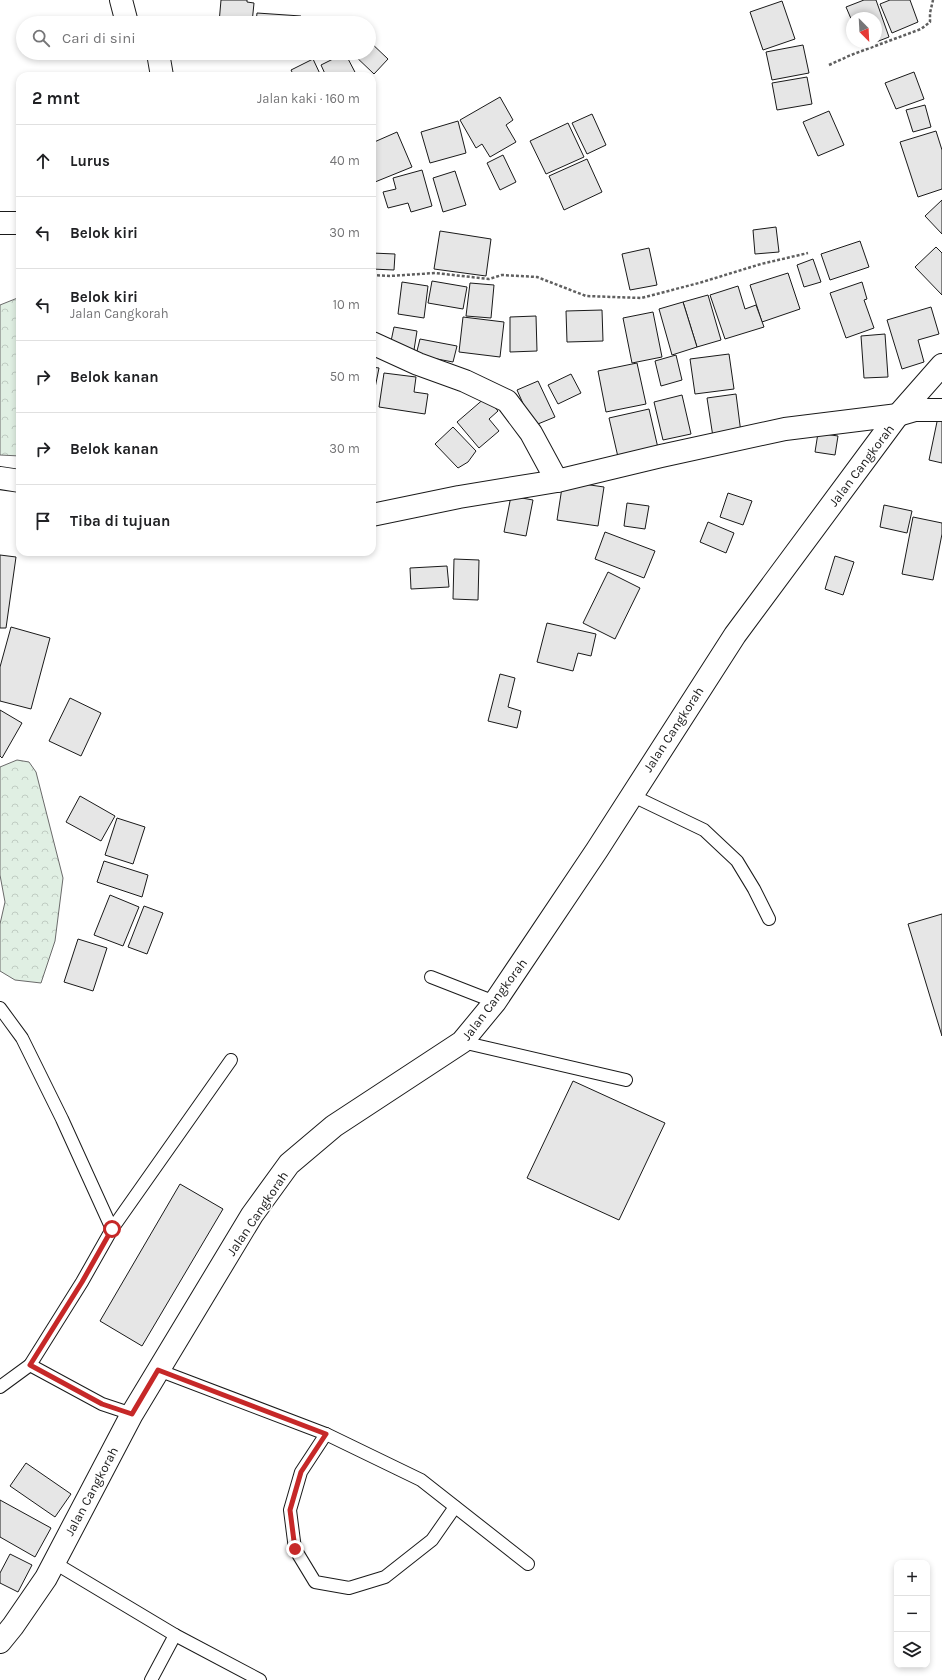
<!DOCTYPE html>
<html lang="id">
<head>
<meta charset="utf-8">
<style>
  :root { --surface:#fff; --page:#f2f2f2; --text:#202124; --muted:#757577; --line:#e0e0e0 }
  body { margin:0; font-family:Karla,sans-serif; background:var(--page); color:var(--text) }
  .controls { position:absolute; right:12px; bottom:12px; display:grid; overflow:hidden; border-radius:8px; box-shadow:0 2px 6px #0003 }
  .controls button { width:36px; height:36px; display:grid; place-items:center; padding:0; border:0; border-bottom:1px solid var(--line); background:var(--surface); color:var(--text); font:20px sans-serif }
  .compass { position:absolute; left:846px; top:12px; width:36px; height:36px; border-radius:50%; background:var(--surface); box-shadow:0 2px 6px #0003; rotate:156deg }
  .stop { position:absolute; width:12px; height:12px; margin:-9px; border:3px solid #c62828; border-radius:50%; background:#fff }
  .stop.end { background:#c62828; border-color:#fff; box-shadow:0 1px 4px #0008 }
  .list { margin:0; padding:0; list-style:none }
  h2 { display:flex; justify-content:space-between; align-items:center; height:52px; margin:0; padding:0 16px; font-size:17px }
  h2 small { font-size:13px; font-weight:400; color:var(--muted) }
  .list li { display:grid; grid-template-columns:26px 1fr auto; gap:12px; align-items:center; box-sizing:border-box; height:72px; padding:0 16px; border-top:1px solid var(--line) }
  .list b { display:block; font-size:15px; white-space:nowrap }
  .list p { margin:0; font-size:13px; white-space:nowrap; color:var(--muted) }
  .list em { font-size:13px; font-style:normal; color:var(--muted) }
  .icon { flex:none; width:22px; height:22px; fill:none; stroke:currentColor; stroke-width:2; stroke-linecap:round; stroke-linejoin:round }
  .map { position:relative; flex:none; width:942px; height:1680px; overflow:hidden }
  .search { position:absolute; background:var(--surface); box-shadow:0 2px 6px #0003; left:16px; top:16px; width:360px; height:44px; display:flex; align-items:center; gap:10px; box-sizing:border-box; padding:0 14px; border-radius:22px; color:var(--muted); font-size:15px }
  .panel { position:absolute; background:var(--surface); box-shadow:0 2px 6px #0003; left:16px; top:72px; width:360px; height:484px; border-radius:12px }
  .map>svg:first-child { display:block }
</style>
</head>
<body>
<div class="map">
<svg width="942" height="1680" viewBox="0 0 942 1680">
  <defs>
    <pattern id="forest-crowns" width="20" height="18" patternUnits="userSpaceOnUse"><rect width="20" height="18" fill="#e0efe3"/><path d="M2 6a3 3 0 1 1 6 0M12 15a3 3 0 1 1 6 0" fill="none" stroke="#c0ccc2"/></pattern>
  </defs>
  <rect width="100%" height="100%" fill="#fff"/>
  <g fill="url(#forest-crowns)" stroke="#6a6a6a">
    <path d="M20,297V456L0,455V305Z"/>
    <path d="M17,760L29,762L36,772L63,878L55,941L41,983L15,980L0,971V924L5,902L0,875V767Z"/>
  </g>
  <g fill="#e6e6e6" stroke="#1a1a1a">
    <path d="M221,0H247V2L254,3L252,23H219Z"/>
    <path d="M864,0H876L889,37L876,42V18H852V21L846,7Z"/>
    <path d="M890,0H910L918,22L892,33L880,4Z"/>
    <path d="M782,1L795,39L763,50L750,12Z"/>
    <path d="M257,13L301,16V23H256Z"/>
    <path d="M369,41L388,59L374,74L352,53H369Z"/>
    <path d="M860,42H875L862,47Z"/>
    <path d="M803,45L809,73L772,80L766,52Z"/>
    <path d="M316,53H331L319,59Z"/>
    <path d="M345,53L357,76H326L321,65Z"/>
    <path d="M313,59L321,76H294L291,70Z"/>
    <path d="M914,72L924,99L896,109L885,83Z"/>
    <path d="M807,77L812,104L777,110L772,83Z"/>
    <path d="M500,97L513,120L506,125L516,142L490,157L482,144L476,148L460,120Z"/>
    <path d="M925,105L931,127L913,132L906,110Z"/>
    <path d="M829,111L844,145L818,156L803,122Z"/>
    <path d="M592,114L606,145L587,154L572,123Z"/>
    <path d="M458,121L466,153L430,163L421,132Z"/>
    <path d="M568,123L584,157L546,174L530,141Z"/>
    <path d="M936,131L942,150V189L918,197L900,142Z"/>
    <path d="M397,132L412,167L375,182L372,174V143Z"/>
    <path d="M503,155L516,182L500,190L487,163Z"/>
    <path d="M587,159L602,192L564,210L549,176Z"/>
    <path d="M422,170L432,206L411,212L408,203L388,208L383,192L396,189L393,178Z"/>
    <path d="M455,171L466,205L443,212L433,178Z"/>
    <path d="M942,200V234L925,216Z"/>
    <path d="M776,227L779,252L755,254L753,230Z"/>
    <path d="M440,231L491,239L486,276L434,269Z"/>
    <path d="M860,241L869,267L830,280L821,254Z"/>
    <path d="M936,247L942,253V295L915,267Z"/>
    <path d="M649,248L657,285L630,290L622,254Z"/>
    <path d="M372,253L395,254L394,270L372,269Z"/>
    <path d="M813,259L821,282L804,287L797,265Z"/>
    <path d="M788,273L800,309L762,322L750,285Z"/>
    <path d="M432,281L467,287L463,309L428,303Z"/>
    <path d="M402,282L428,286L424,318L398,314Z"/>
    <path d="M862,282L867,299L864,300L874,328L846,338L830,293Z"/>
    <path d="M470,283L494,285L491,318L466,316Z"/>
    <path d="M738,286L745,309L756,305L764,327L725,339L710,295Z"/>
    <path d="M708,295L721,340L697,347L683,302Z"/>
    <path d="M683,302L697,347L672,355L659,309Z"/>
    <path d="M931,307L939,334L918,340L924,362L902,369L887,320Z"/>
    <path d="M602,310L603,341L567,342L566,311Z"/>
    <path d="M653,312L662,357L632,363L623,318Z"/>
    <path d="M536,316L537,351L510,352V317Z"/>
    <path d="M463,317L504,322L500,357L459,352Z"/>
    <path d="M394,327L417,331L414,350L390,346Z"/>
    <path d="M885,334L888,377L864,378L861,336Z"/>
    <path d="M420,339L457,346L453,362L416,355Z"/>
    <path d="M729,354L734,389L695,394L690,359Z"/>
    <path d="M676,355L682,380L661,386L655,361Z"/>
    <path d="M637,363L646,404L606,412L598,371Z"/>
    <path d="M372,367L379,368L374,393L372,392Z"/>
    <path d="M384,373L416,377L414,392L428,394L425,414L379,407Z"/>
    <path d="M571,374L581,393L558,404L548,385Z"/>
    <path d="M538,381L555,417L533,426L517,390Z"/>
    <path d="M736,394L741,433L713,437L707,398Z"/>
    <path d="M682,395L691,434L663,440L654,402Z"/>
    <path d="M486,397L498,411L489,419L499,431L479,448L457,422Z"/>
    <path d="M649,409L658,448L618,457L609,418Z"/>
    <path d="M938,417L942,418V463L929,460Z"/>
    <path d="M453,427L476,451L468,462L458,468L435,444Z"/>
    <path d="M818,433L838,436L835,455L815,452Z"/>
    <path d="M563,481L604,487L598,526L557,520Z"/>
    <path d="M728,493L752,501L743,525L720,517Z"/>
    <path d="M511,496L533,500L526,536L504,532Z"/>
    <path d="M627,503L649,506L645,529L624,526Z"/>
    <path d="M884,505L912,511L907,533L880,527Z"/>
    <path d="M913,517L942,523V534L933,580L902,574Z"/>
    <path d="M708,522L734,533L726,553L700,542Z"/>
    <path d="M605,532L655,551L644,578L595,559Z"/>
    <path d="M0,555L16,557L6,628H0Z"/>
    <path d="M835,556L854,562L843,595L825,589Z"/>
    <path d="M454,559L479,560L478,600L453,599Z"/>
    <path d="M447,566L449,587L411,589L410,568Z"/>
    <path d="M608,572L640,588L615,639L583,623Z"/>
    <path d="M547,623L596,634L591,656L578,653L573,671L537,662Z"/>
    <path d="M11,627L50,638L31,709L0,701V667Z"/>
    <path d="M500,674L515,678L508,707L521,711L517,728L488,721Z"/>
    <path d="M70,698L101,713L81,756L49,741Z"/>
    <path d="M0,710L22,723L2,758L0,756Z"/>
    <path d="M80,796L115,816L101,841L66,822Z"/>
    <path d="M117,818L145,827L133,864L105,855Z"/>
    <path d="M104,861L148,875L142,897L97,882Z"/>
    <path d="M110,895L139,907L123,946L94,935Z"/>
    <path d="M144,906L163,913L147,954L128,947Z"/>
    <path d="M942,914V1036L908,924Z"/>
    <path d="M78,939L107,948L93,991L64,982Z"/>
    <path d="M573,1081L665,1123L619,1220L527,1178Z"/>
    <path d="M180,1184L223,1209L142,1346L100,1321Z"/>
    <path d="M26,1463L71,1494L55,1517L10,1486Z"/>
    <path d="M0,1500L51,1528L35,1557L0,1537Z"/>
    <path d="M10,1554L32,1565L18,1592L0,1583V1573Z"/>
  </g>
  <g fill="none" stroke-linecap="round" stroke-linejoin="round">
    <g stroke="#1a1a1a" stroke-width="14">
      <g id="lane">
        <path d="M631,795L704,830L737,861L754,889L769,919"/>
        <path d="M431,977L495,1002"/>
        <path d="M0,1008L22,1038L62,1119L112,1229L82,1282L30,1365L102,1404L132,1414"/>
        <path d="M462,1042L626,1080"/>
        <path d="M112,1229L231,1060"/>
        <path d="M158,1370L326,1434L421,1480L528,1564"/>
        <path d="M0,1387L30,1365"/>
        <path d="M326,1434L301,1472L290,1510L295,1549L315,1582L349,1588L385,1577L432,1540L455,1507"/>
        <path d="M53,1562L175,1635L260,1680"/>
        <path d="M151,1680L175,1635"/>
      </g>
    </g>
    <g stroke="#1a1a1a" stroke-width="24">
      <g id="street">
        <path d="M121,0L127,23"/>
        <path d="M158,53L162,76"/>
        <path d="M0,223H20"/>
        <path d="M372,343L418,364L465,381L507,401L531,433L557,481"/>
        <path d="M0,478L20,481"/>
        <path d="M372,515L459,497L557,481L661,456L785,429L898,415L915,410H942"/>
      </g>
    </g>
    <g stroke="#1a1a1a" stroke-width="24">
      <path id="primary" d="M0,1642L13,1626L46,1578L132,1414L252,1215L289,1164L334,1126L462,1042L495,1002L597,850L735,635L898,415L942,365"/>
    </g>
    <g stroke="#5f5f5f" stroke-width="2.5" stroke-dasharray="3 2" stroke-linecap="butt">
      <path d="M829,65L851,55L921,29L930,22V13L933,0"/>
      <path d="M372,275L390,276L435,273L489,279L502,275L537,277L586,296L641,298L699,283L761,264L808,253"/>
    </g>
    <use href="#lane" stroke="#fff" stroke-width="12"/>
    <use href="#street" stroke="#fff" stroke-width="22"/>
    <use href="#primary" stroke="#fff" stroke-width="22"/>
  </g>
  <g fill="none" stroke-linecap="round" stroke-linejoin="round">
    <path stroke="#c62828" stroke-width="5" d="M112,1229L82,1282L30,1365L102,1404L132,1414L158,1370L326,1434L301,1472L290,1510L295,1549"/>
  </g>
  <g text-anchor="middle" stroke-width="3" stroke-linejoin="round" paint-order="stroke">
    <g font-size="13" fill="#1a1a1a" stroke="#fff">
      <text transform="translate(861 465) rotate(-53)" y="5">Jalan Cangkorah</text>
      <text transform="translate(673 729) rotate(-57)" y="5">Jalan Cangkorah</text>
      <text transform="translate(494 999) rotate(-53)" y="5">Jalan Cangkorah</text>
      <text transform="translate(257 1213) rotate(-56)" y="5">Jalan Cangkorah</text>
      <text transform="translate(91 1491) rotate(-62)" y="5">Jalan Cangkorah</text>
    </g>
  </g>
</svg>
<div class="controls">
<button>+</button>
<button>−</button>
<button><svg class="icon" aria-label="layers" viewBox="0 0 24 24"><path d="M12 4l9 5-9 5-9-5zM3 14l9 5 9-5"/></svg></button>
</div>
<svg class="compass" viewBox="-18 -18 36 36"><path d="M0-13l5 13h-10z" fill="#e53935"/><path d="M0 13l5-13h-10z" fill="#757577"/></svg>
<div class="stop" style="left:112px;top:1229px"></div>
<div class="stop end" style="left:295px;top:1549px"></div>
<div class="search"><svg class="icon" aria-label="search" viewBox="0 0 24 24"><circle cx="10" cy="10" r="6"/><path d="M15 15l6 6"/></svg>Cari di sini</div>
<section class="panel">
<h2>2 mnt<small>Jalan kaki · 160 m</small></h2>
<ul class="list">
<li><svg class="icon" aria-label="ahead" viewBox="0 0 24 24"><path d="M12 20V5M6 11l6-6 6 6"/></svg><div><b>Lurus</b></div><em>40 m</em></li>
<li><svg class="icon" aria-label="left" viewBox="0 0 24 24"><path d="M17 20v-9H6M10 6l-5 5 5 5"/></svg><div><b>Belok kiri</b></div><em>30 m</em></li>
<li><svg class="icon" aria-label="left" viewBox="0 0 24 24"><path d="M17 20v-9H6M10 6l-5 5 5 5"/></svg><div><b>Belok kiri</b><p>Jalan Cangkorah</p></div><em>10 m</em></li>
<li><svg class="icon" aria-label="right" viewBox="0 0 24 24"><path d="M7 20v-9h11M14 6l5 5-5 5"/></svg><div><b>Belok kanan</b></div><em>50 m</em></li>
<li><svg class="icon" aria-label="right" viewBox="0 0 24 24"><path d="M7 20v-9h11M14 6l5 5-5 5"/></svg><div><b>Belok kanan</b></div><em>30 m</em></li>
<li><svg class="icon" aria-label="arrive" viewBox="0 0 24 24"><path d="M6 21V4h12l-3 4 3 4H6"/></svg><div><b>Tiba di tujuan</b></div></li>
</ul>
</section>
</div>
</body>
</html>
